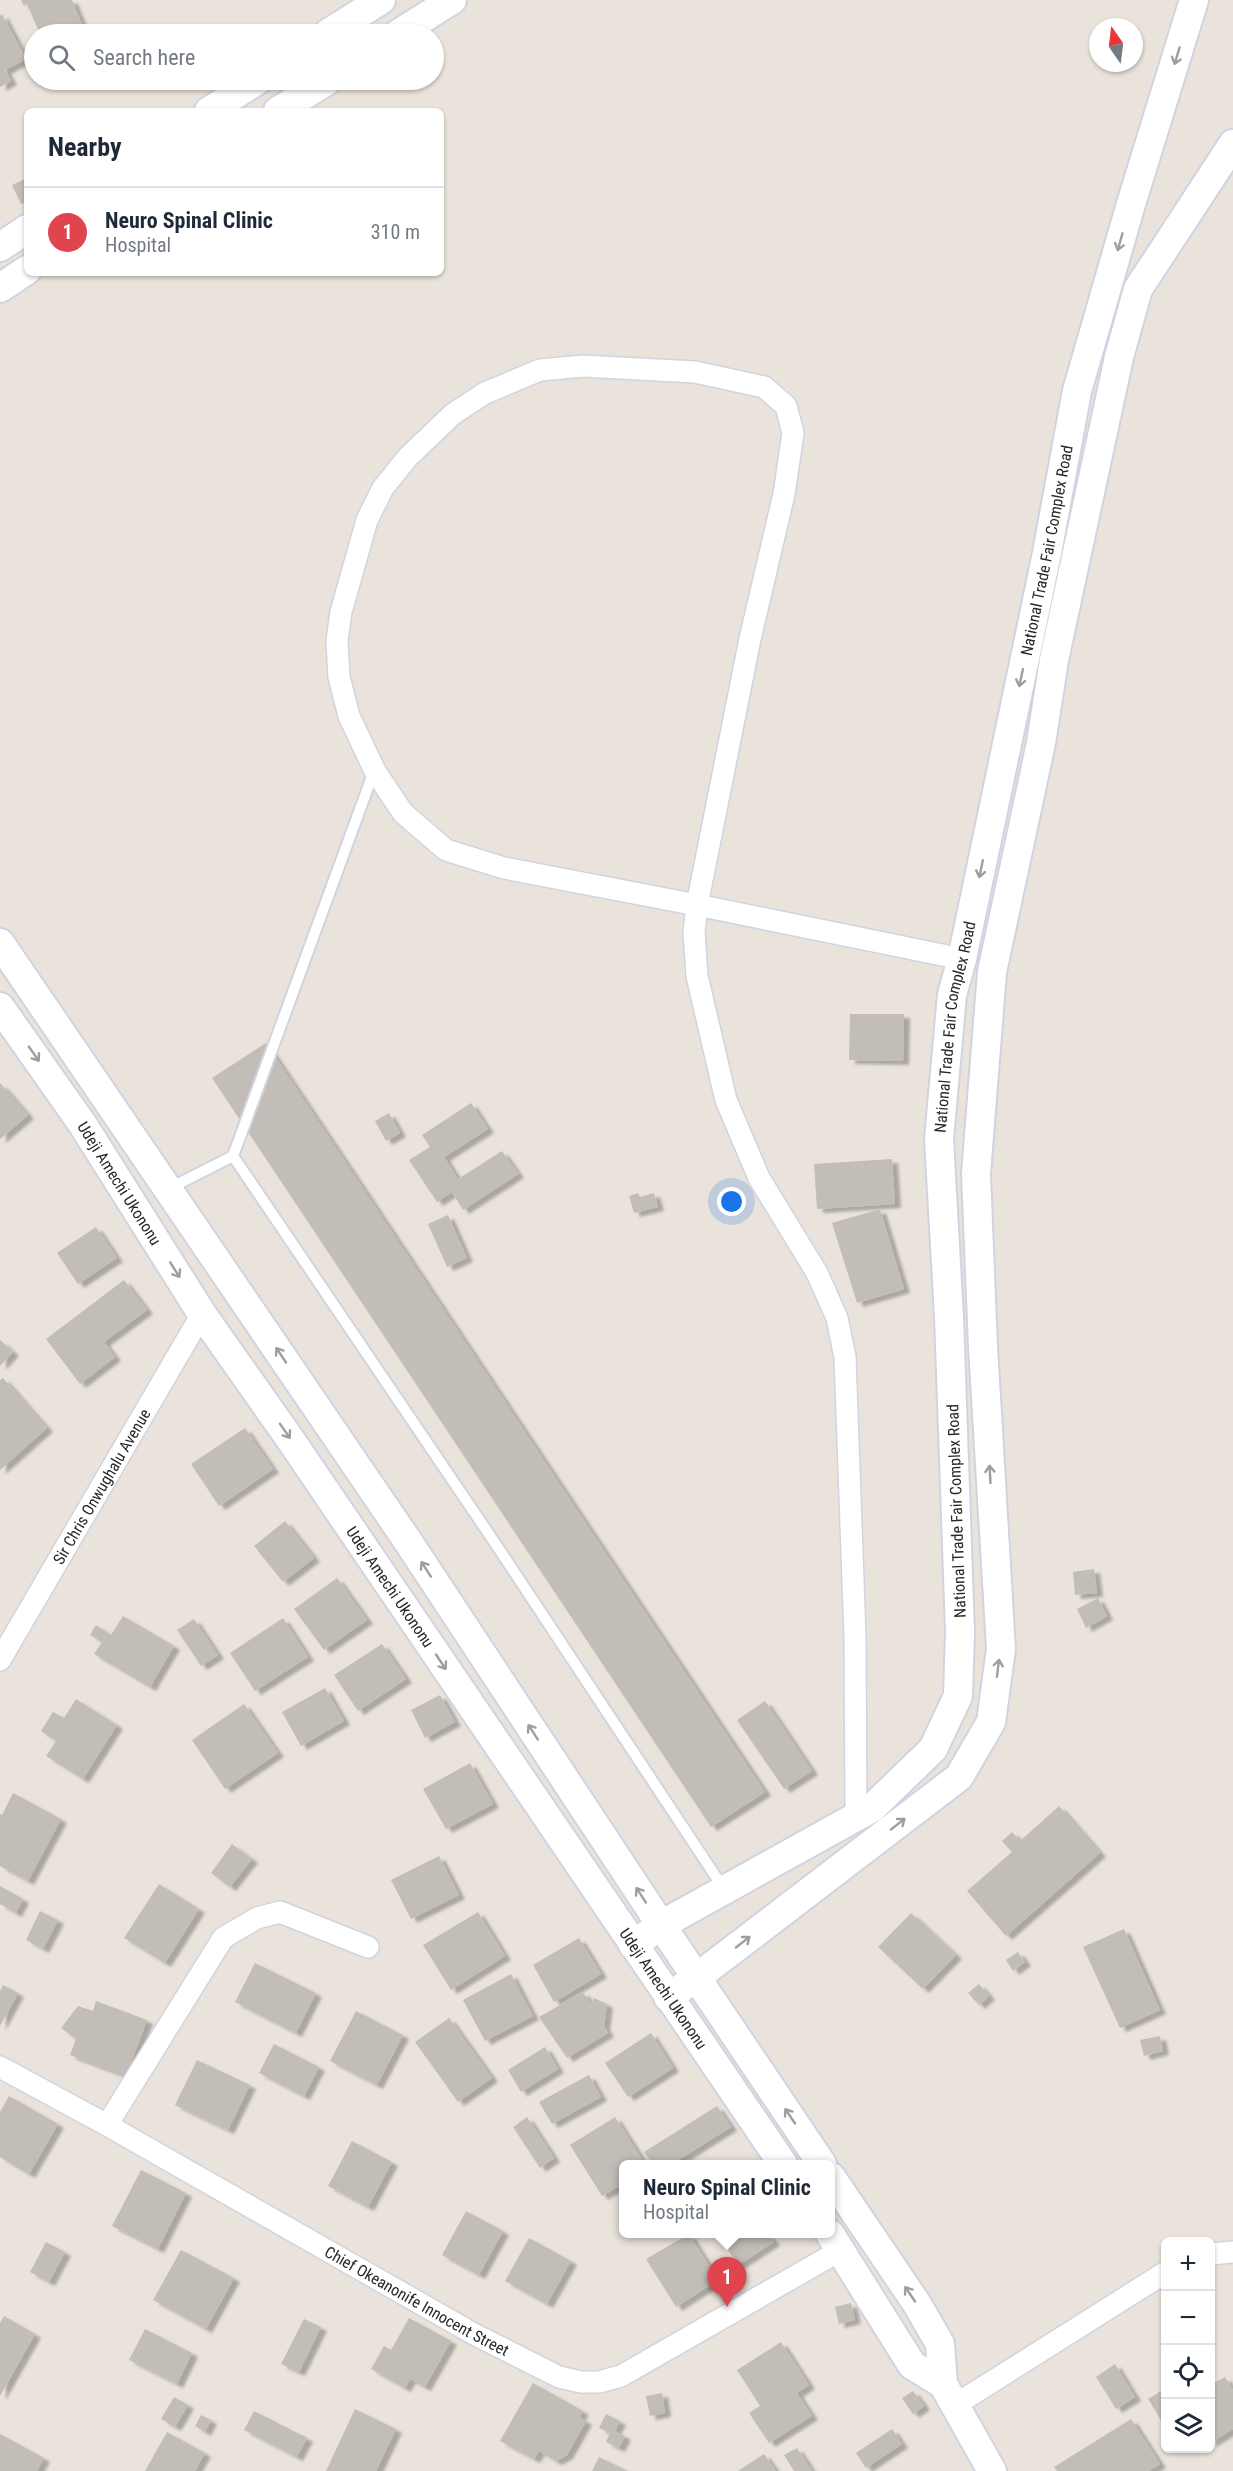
<!DOCTYPE html>
<html lang="en">
<head>
<meta charset="utf-8">
<style>
  :root { --surface:#fff; --page:#f2f2f3; --text:#1f2937; --muted:#747a83; --line:#e0e1e3; --accent:#4969e9 }
  body { margin:0; font-family:"Roboto Condensed",sans-serif; background:var(--page); color:var(--text) }
  .controls { position:absolute; right:18px; bottom:18px; display:grid; overflow:hidden; border-radius:9px; box-shadow:0 2px 4px #0004 }
  .controls button { width:54px; height:54px; display:grid; place-items:center; padding:0; border:0; border-bottom:2px solid var(--line); background:var(--surface); color:var(--text); font:30px sans-serif }
  .compass { position:absolute; left:1089px; top:18px; width:54px; height:54px; border-radius:50%; background:var(--surface); box-shadow:0 2px 4px #0004; rotate:346deg }
  .you { position:absolute; left:732px; top:1202px; width:21px; height:21px; margin:-15px; border:4px solid #fff; border-radius:50%; background:#1a73e8; box-shadow:0 0 0 9px #1a73e833 }
  .badge { display:grid; place-items:center; width:39px; height:39px; border-radius:50%; background:var(--accent); color:#fff; font-size:20px; font-weight:700 }
  .pin { position:absolute; translate:-50% -50px; filter:drop-shadow(0 2px 3px #0008) }
  .pin::after { content:''; position:absolute; top:32px; width:21px; height:18px; background:inherit; clip-path:polygon(0 0,100% 0,50% 100%) }
  .popup { position:absolute; left:619px; top:2160px; width:216px; height:78px; box-sizing:border-box; display:grid; place-content:center; border-radius:9px; background:var(--surface); filter:drop-shadow(0 2px 4px #0005); font-size:20px; white-space:nowrap; color:var(--muted) }
  .popup b { font-size:22px; color:var(--text) }
  .popup::after { content:''; position:absolute; left:50%; top:100%; margin-left:-12px; border:12px solid transparent; border-top-color:var(--surface) }
  .list { margin:0; padding:0; list-style:none }
  h2 { display:flex; justify-content:space-between; align-items:center; height:78px; margin:0; padding:0 24px; font-size:26px }
  h2 small { font-size:20px; font-weight:400; color:var(--muted) }
  .list li { display:grid; grid-template-columns:39px 1fr auto; gap:18px; align-items:center; box-sizing:border-box; height:90px; padding:0 24px; border-top:2px solid var(--line) }
  .list b { display:block; font-size:22px; white-space:nowrap }
  .list p { margin:0; font-size:20px; white-space:nowrap; color:var(--muted) }
  .list em { font-size:20px; font-style:normal; color:var(--muted) }
  .icon { flex:none; width:33px; height:33px; fill:none; stroke:currentColor; stroke-width:2; stroke-linecap:round; stroke-linejoin:round }
  .map { position:relative; flex:none; width:1233px; height:2471px; overflow:hidden }
  .search { position:absolute; background:var(--surface); box-shadow:0 2px 4px #0004; left:24px; top:24px; width:420px; height:66px; display:flex; align-items:center; gap:15px; box-sizing:border-box; padding:0 21px; border-radius:33px; color:var(--muted); font-size:22px }
  .panel { position:absolute; background:var(--surface); box-shadow:0 2px 4px #0004; left:24px; top:108px; width:420px; height:168px; border-radius:9px }
  .map>svg:first-child { display:block }
</style>
</head>
<body>
<div class="map">
<svg width="1233" height="2471" viewBox="0 0 1233 2471">
  <defs>
    <filter id="shadow"><feDropShadow dx="6" dy="4" stdDeviation="1.5" flood-color="#0004"/></filter>
  </defs>
  <rect width="100%" height="100%" fill="#e9e3db"/>
  <g fill="#c2bdb7" filter="url(#shadow)">
    <path d="M21,0H72L83,27L70,33L71,34H40L27,4L24,6Z"/>
    <path d="M2,14L26,59L5,70L11,81L0,87V16Z"/>
    <path d="M27,178V202L21,204L12,185Z"/>
    <path d="M850,1014H904L903,1061L849,1060Z"/>
    <path d="M266,1043L765,1792L711,1827L212,1078Z"/>
    <path d="M0,1083L28,1115L0,1139Z"/>
    <path d="M471,1103L488,1129L444,1157L458,1179L502,1151L518,1174L463,1210L452,1192L437,1202L409,1160L430,1147L422,1135Z"/>
    <path d="M389,1113L400,1133L386,1141L375,1121Z"/>
    <path d="M892,1159L895,1204L817,1209L814,1164Z"/>
    <path d="M638,1193L640,1197L654,1193L658,1207L634,1213L629,1196Z"/>
    <path d="M880,1209L904,1289L857,1303L832,1223Z"/>
    <path d="M448,1215L467,1258L447,1267L428,1224Z"/>
    <path d="M96,1227L117,1258L78,1284L57,1253Z"/>
    <path d="M124,1280L147,1310L104,1342L115,1357L80,1384L46,1339Z"/>
    <path d="M0,1340L13,1352L0,1366Z"/>
    <path d="M3,1378L47,1428L0,1470V1380Z"/>
    <path d="M245,1428L273,1469L219,1506L191,1464Z"/>
    <path d="M285,1521L314,1558L283,1582L254,1546Z"/>
    <path d="M1094,1569L1097,1593L1075,1595L1073,1572Z"/>
    <path d="M337,1578L367,1620L324,1650L294,1609Z"/>
    <path d="M1098,1598L1107,1616L1086,1628L1077,1609Z"/>
    <path d="M123,1616L174,1646L150,1687L94,1654L102,1642L90,1635L96,1625L111,1635Z"/>
    <path d="M283,1618L308,1657L255,1691L230,1653Z"/>
    <path d="M194,1619L218,1655L201,1666L177,1630Z"/>
    <path d="M382,1644L406,1679L358,1711L334,1675Z"/>
    <path d="M325,1688L344,1721L301,1746L282,1712Z"/>
    <path d="M440,1695L455,1722L425,1738L411,1710Z"/>
    <path d="M76,1699L117,1725L83,1779L46,1756L56,1741L41,1731L53,1712L64,1718Z"/>
    <path d="M765,1701L812,1771L784,1789L737,1720Z"/>
    <path d="M244,1704L278,1753L225,1789L192,1740Z"/>
    <path d="M470,1763L493,1804L446,1829L423,1789Z"/>
    <path d="M13,1793L61,1819L28,1881L0,1866V1814L2,1815Z"/>
    <path d="M1059,1806L1100,1853L1006,1936L967,1891L1012,1852L1002,1841L1012,1832L1020,1841Z"/>
    <path d="M232,1844L252,1859L230,1887L211,1873Z"/>
    <path d="M439,1856L459,1895L411,1919L391,1880Z"/>
    <path d="M159,1884L199,1909L165,1963L124,1938Z"/>
    <path d="M0,1886L23,1899L16,1913L0,1904Z"/>
    <path d="M40,1911L58,1920L43,1949L26,1940Z"/>
    <path d="M478,1912L505,1956L451,1990L423,1945Z"/>
    <path d="M911,1913L956,1955L923,1989L878,1947Z"/>
    <path d="M1124,1929L1160,2010L1120,2028L1083,1947Z"/>
    <path d="M579,1938L601,1974L554,2002L533,1965Z"/>
    <path d="M1018,1952L1025,1962L1013,1971L1006,1960Z"/>
    <path d="M255,1963L316,1993L296,2033L235,2002Z"/>
    <path d="M511,1974L533,2016L485,2041L463,2000Z"/>
    <path d="M979,1984L989,1996L979,2005L968,1993Z"/>
    <path d="M3,1985L18,1993L0,2026V1991Z"/>
    <path d="M583,1992L591,2004L594,1998L607,2004L604,2026L608,2033L567,2058L539,2017Z"/>
    <path d="M96,2001L147,2020L126,2076L70,2055L76,2039L61,2028L78,2006L93,2011Z"/>
    <path d="M356,2011L403,2035L377,2085L330,2061Z"/>
    <path d="M449,2018L492,2078L458,2102L415,2042Z"/>
    <path d="M651,2033L673,2068L628,2097L605,2063Z"/>
    <path d="M1160,2036L1163,2051L1144,2056L1140,2040Z"/>
    <path d="M274,2044L319,2067L304,2096L259,2073Z"/>
    <path d="M545,2047L558,2069L521,2092L508,2070Z"/>
    <path d="M197,2060L250,2085L228,2130L175,2105Z"/>
    <path d="M589,2075L601,2097L552,2124L539,2102Z"/>
    <path d="M9,2096L58,2124L29,2174L0,2157V2112Z"/>
    <path d="M717,2106L731,2127L672,2164H652L644,2152Z"/>
    <path d="M527,2117L554,2158L540,2168L513,2127Z"/>
    <path d="M615,2117L645,2164H624V2183L602,2196L570,2145Z"/>
    <path d="M352,2141L392,2162L368,2207L328,2186Z"/>
    <path d="M141,2170L186,2193L158,2249L112,2226Z"/>
    <path d="M466,2211L503,2231L479,2275L442,2255Z"/>
    <path d="M689,2234L718,2280L676,2307L646,2259Z"/>
    <path d="M717,2234H768L774,2242L738,2265Z"/>
    <path d="M529,2238L571,2261L547,2304L505,2281Z"/>
    <path d="M46,2242L65,2252L49,2282L30,2272Z"/>
    <path d="M181,2250L234,2278L206,2329L153,2300Z"/>
    <path d="M851,2303L855,2320L839,2324L835,2307Z"/>
    <path d="M4,2316L35,2334L0,2396V2323Z"/>
    <path d="M409,2318L451,2341L425,2387L410,2379L405,2388L371,2369L384,2346L391,2350Z"/>
    <path d="M304,2319L321,2327L299,2372L281,2364Z"/>
    <path d="M145,2329L192,2353L177,2384L129,2360Z"/>
    <path d="M781,2342L809,2385L797,2393L812,2416L769,2443L749,2413L760,2406L737,2370Z"/>
    <path d="M1115,2364L1135,2397L1116,2409L1096,2377Z"/>
    <path d="M1225,2377L1233,2390V2429L1210,2443V2385Z"/>
    <path d="M533,2383L583,2411L579,2417L586,2421L567,2455L556,2461L539,2451L534,2459L500,2441Z"/>
    <path d="M1166,2388V2428L1148,2399Z"/>
    <path d="M913,2391L924,2406L913,2414L902,2398Z"/>
    <path d="M662,2393L665,2413L650,2416L646,2396Z"/>
    <path d="M174,2397L188,2405L175,2427L161,2419Z"/>
    <path d="M355,2409L396,2429L376,2471H326Z"/>
    <path d="M254,2411L307,2438L297,2457L244,2430Z"/>
    <path d="M606,2414L620,2421L615,2431L625,2436L619,2448L606,2442L610,2433L599,2428Z"/>
    <path d="M201,2415L211,2420L205,2432L195,2426Z"/>
    <path d="M1131,2419L1160,2464L1149,2471H1057L1054,2467Z"/>
    <path d="M892,2429L902,2444L866,2468L856,2453Z"/>
    <path d="M167,2432L205,2453L195,2471H145Z"/>
    <path d="M0,2434L44,2458L37,2471H0Z"/>
    <path d="M797,2448L812,2471H794L784,2455Z"/>
    <path d="M764,2454L776,2471H738Z"/>
    <path d="M599,2457L628,2471H592Z"/>
  </g>
  <g fill="none" stroke-linecap="round" stroke-linejoin="round">
    <g stroke="#d1d4e0" stroke-width="14">
      <g id="service">
        <path d="M374,771L233,1156L499,1549L724,1889"/>
        <path d="M168,1189L233,1156"/>
      </g>
    </g>
    <g stroke="#d1d4e0" stroke-width="24">
      <g id="minor">
        <path d="M583,366L695,372L764,387L786,406L793,433L784,494L750,639L697,905L504,868L446,850L403,813L375,771L349,716L339,677L337,641L341,612L367,520L383,488L408,457L453,414L485,393L540,370Z"/>
        <path id="s1" d="M0,1660L202,1314"/>
        <path d="M856,1817L855,1636L845,1357L837,1318L817,1273L759,1178L726,1100L697,976L694,932L697,905L962,959"/>
        <path id="s2" d="M0,2067L107,2125L472,2333L559,2377L581,2382H599L621,2376L841,2250"/>
        <path d="M107,2125L223,1938L257,1918L280,1912L368,1947"/>
        <path d="M1210,2254L1233,2252"/>
        <path d="M955,2405L1166,2272"/>
      </g>
    </g>
    <g stroke="#d1d4e0" stroke-width="32">
      <g id="secondary">
        <path d="M327,34L381,0"/>
        <path d="M398,34L452,0"/>
        <path d="M209,111L258,80"/>
        <path d="M278,111L328,80"/>
        <path d="M0,247L27,229"/>
        <path d="M0,288L27,270"/>
        <path d="M0,943L407,1540L661,1925L822,2164"/>
        <path id="s3" d="M0,1007L83,1125L202,1314L290,1439L783,2164"/>
        <path id="s4" d="M633,1945L661,1925L872,1808L933,1749L958,1696L960,1632L949,1317L939,1139L952,995L962,959L1047,553L1077,391L1131,204L1194,0"/>
        <path d="M668,1997L696,1978L959,1777L991,1722L1001,1649L983,1347L976,1174L992,972L1041,743L1054,660L1119,357L1138,289L1233,144"/>
        <path d="M831,2177L917,2304L940,2344L943,2384L992,2471"/>
        <path d="M830,2234L912,2365L943,2384"/>
      </g>
    </g>
    <use href="#service" stroke="#fff" stroke-width="10"/>
    <use href="#minor" stroke="#fff" stroke-width="21"/>
    <use href="#secondary" stroke="#fff" stroke-width="28"/>
  </g>
  <defs><path id="oneway-shaft" d="M-6 0H5M1.5-3L5.5 0L1.5 3" fill="none" stroke-width="1.6" stroke-linecap="round" stroke-linejoin="round" transform="scale(1.5)"/></defs>
  <g stroke="#9e9e9e">
    <use href="#oneway-shaft" transform="translate(1177 56) rotate(107)"/>
    <use href="#oneway-shaft" transform="translate(1120 242) rotate(106)"/>
    <use href="#oneway-shaft" transform="translate(1021 678) rotate(102)"/>
    <use href="#oneway-shaft" transform="translate(981 869) rotate(102)"/>
    <use href="#oneway-shaft" transform="translate(34 1054) rotate(55)"/>
    <use href="#oneway-shaft" transform="translate(175 1270) rotate(58)"/>
    <use href="#oneway-shaft" transform="translate(281 1355) rotate(-124)"/>
    <use href="#oneway-shaft" transform="translate(285 1431) rotate(55)"/>
    <use href="#oneway-shaft" transform="translate(990 1474) rotate(-93)"/>
    <use href="#oneway-shaft" transform="translate(426 1569) rotate(-123)"/>
    <use href="#oneway-shaft" transform="translate(441 1662) rotate(56)"/>
    <use href="#oneway-shaft" transform="translate(998 1668) rotate(-83)"/>
    <use href="#oneway-shaft" transform="translate(533 1732) rotate(-123)"/>
    <use href="#oneway-shaft" transform="translate(898 1824) rotate(-38)"/>
    <use href="#oneway-shaft" transform="translate(641 1895) rotate(-123)"/>
    <use href="#oneway-shaft" transform="translate(743 1942) rotate(-38)"/>
    <use href="#oneway-shaft" transform="translate(790 2116) rotate(-124)"/>
    <use href="#oneway-shaft" transform="translate(910 2294) rotate(-124)"/>
  </g>
  <g text-anchor="middle" stroke-width="4.5" stroke-linejoin="round" paint-order="stroke">
    <g font-size="16" fill="#282828" stroke="#fff">
      <text dy="6" stroke="none"><textPath href="#s4" startOffset="1576">National Trade Fair Complex Road</textPath></text>
      <text dy="6" stroke="none"><textPath href="#s4" startOffset="1090">National Trade Fair Complex Road</textPath></text>
      <text dy="6" stroke="none"><textPath href="#s3" startOffset="213">Udeji Amechi Ukononu</textPath></text>
      <text dy="6" stroke="none"><textPath href="#s1" startOffset="201">Sir Chris Onwughalu Avenue</textPath></text>
      <text transform="translate(956 1511) rotate(-92)" y="6">National Trade Fair Complex Road</text>
      <text dy="6" stroke="none"><textPath href="#s3" startOffset="699">Udeji Amechi Ukononu</textPath></text>
      <text dy="6" stroke="none"><textPath href="#s3" startOffset="1185">Udeji Amechi Ukononu</textPath></text>
      <text dy="6" stroke="none"><textPath href="#s2" startOffset="478">Chief Okeanonife Innocent Street</textPath></text>
    </g>
  </g>
</svg>
<div class="controls">
<button>+</button>
<button>−</button>
<button><svg class="icon" aria-label="locate" viewBox="0 0 24 24"><circle cx="12" cy="12" r="6"/><path d="M12 2v4M12 18v4M2 12h4M18 12h4"/></svg></button>
<button><svg class="icon" aria-label="layers" viewBox="0 0 24 24"><path d="M12 4l9 5-9 5-9-5zM3 14l9 5 9-5"/></svg></button>
</div>
<svg class="compass" viewBox="-18 -18 36 36"><path d="M0-13l5 13h-10z" fill="#e53935"/><path d="M0 13l5-13h-10z" fill="#747a83"/></svg>
<div class="you"></div>
<div class="pin badge" style="left:727px;top:2307px;background:#e0444e">1</div>
<div class="popup"><b>Neuro Spinal Clinic</b>Hospital</div>
<div class="search"><svg class="icon" aria-label="search" viewBox="0 0 24 24"><circle cx="10" cy="10" r="6"/><path d="M15 15l6 6"/></svg>Search here</div>
<section class="panel">
<h2>Nearby<small></small></h2>
<ul class="list">
<li><span class="badge" style="background:#e0444e">1</span><div><b>Neuro Spinal Clinic</b><p>Hospital</p></div><em>310 m</em></li>
</ul>
</section>
</div>
</body>
</html>
